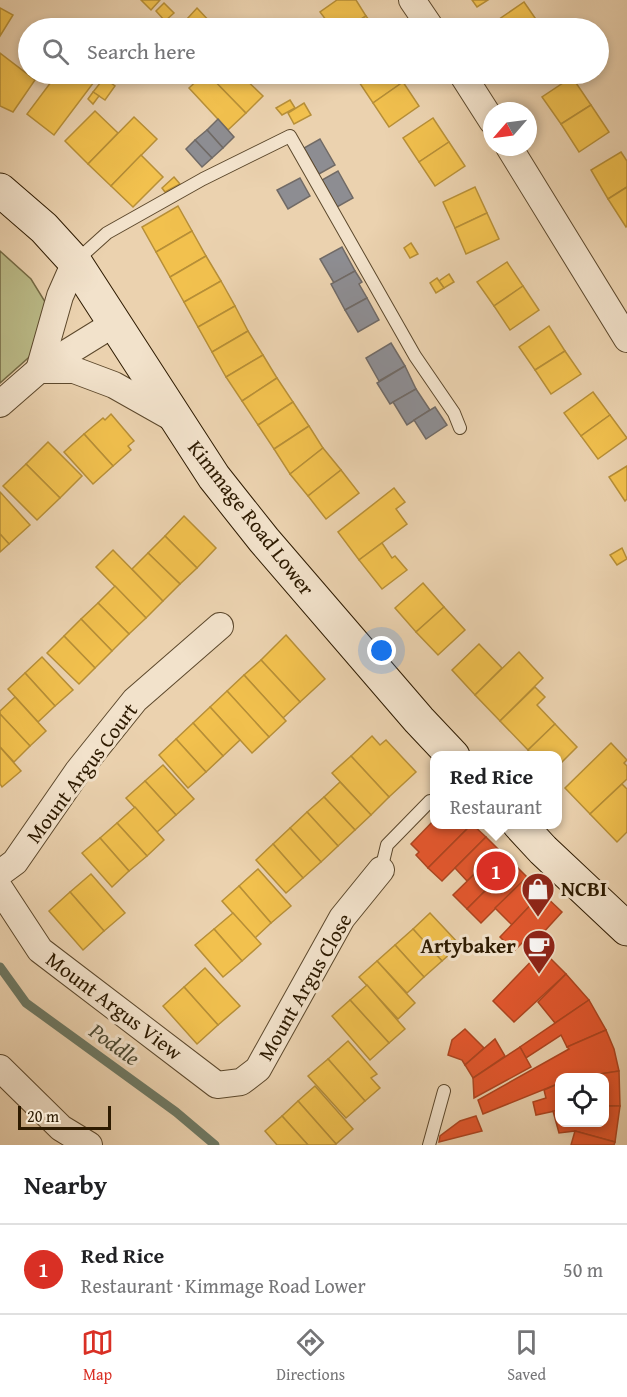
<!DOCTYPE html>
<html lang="en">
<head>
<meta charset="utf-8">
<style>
  :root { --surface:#fff; --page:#f2f2f2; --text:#202124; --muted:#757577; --line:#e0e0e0; --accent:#d93025 }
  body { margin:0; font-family:"Gentium Book Plus",serif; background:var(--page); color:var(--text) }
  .controls { position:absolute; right:18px; bottom:18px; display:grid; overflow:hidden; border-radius:12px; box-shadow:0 3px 9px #0003 }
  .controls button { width:54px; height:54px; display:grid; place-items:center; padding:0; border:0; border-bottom:2px solid var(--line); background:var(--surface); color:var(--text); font:30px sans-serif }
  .compass { position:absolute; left:483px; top:102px; width:54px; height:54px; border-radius:50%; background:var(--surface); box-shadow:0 3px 9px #0003; rotate:242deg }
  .scale { position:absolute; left:18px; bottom:15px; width:93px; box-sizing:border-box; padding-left:6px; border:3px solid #2d1a00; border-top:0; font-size:16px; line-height:21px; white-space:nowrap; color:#2d1a00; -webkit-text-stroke:4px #f2e2cb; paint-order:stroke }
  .you { position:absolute; left:382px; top:651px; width:21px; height:21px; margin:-15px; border:4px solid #fff; border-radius:50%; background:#1a73e8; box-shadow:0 0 0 9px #1a73e833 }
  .badge { display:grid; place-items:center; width:39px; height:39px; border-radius:50%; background:var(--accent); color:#fff; font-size:20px; font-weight:700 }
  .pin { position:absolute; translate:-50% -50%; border:3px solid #fff; box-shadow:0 2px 6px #0006 }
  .popup { position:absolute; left:430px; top:751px; width:132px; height:78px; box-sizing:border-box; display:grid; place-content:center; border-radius:12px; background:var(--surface); filter:drop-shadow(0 2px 4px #0005); font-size:20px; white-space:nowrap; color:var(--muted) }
  .popup b { font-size:22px; color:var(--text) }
  .popup::after { content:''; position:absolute; left:50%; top:100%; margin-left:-12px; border:12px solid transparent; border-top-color:var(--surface) }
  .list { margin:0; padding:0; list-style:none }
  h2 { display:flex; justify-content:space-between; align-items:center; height:78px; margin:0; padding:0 24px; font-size:26px }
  h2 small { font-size:20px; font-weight:400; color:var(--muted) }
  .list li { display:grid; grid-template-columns:39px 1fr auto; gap:18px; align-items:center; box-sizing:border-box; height:90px; padding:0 24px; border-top:2px solid var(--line) }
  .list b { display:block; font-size:22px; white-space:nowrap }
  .list p { margin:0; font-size:20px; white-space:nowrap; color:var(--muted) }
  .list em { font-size:20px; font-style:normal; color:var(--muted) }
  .icon { flex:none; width:33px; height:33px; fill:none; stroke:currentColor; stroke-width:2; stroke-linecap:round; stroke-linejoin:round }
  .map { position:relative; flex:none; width:627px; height:1145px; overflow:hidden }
  .search { position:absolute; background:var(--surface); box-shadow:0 3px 9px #0003; left:18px; right:18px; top:18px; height:66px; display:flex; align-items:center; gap:15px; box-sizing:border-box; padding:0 21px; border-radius:33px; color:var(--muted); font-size:22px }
  .sheet { height:168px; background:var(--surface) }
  nav { display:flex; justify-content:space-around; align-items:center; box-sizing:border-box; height:84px; border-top:2px solid var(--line); background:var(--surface); font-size:16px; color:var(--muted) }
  nav a { display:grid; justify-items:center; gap:3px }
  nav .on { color:var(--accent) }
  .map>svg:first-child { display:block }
</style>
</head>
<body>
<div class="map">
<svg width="627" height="1145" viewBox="0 0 627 1145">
  <rect width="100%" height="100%" fill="#ebd2af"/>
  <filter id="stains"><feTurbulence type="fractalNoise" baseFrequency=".00333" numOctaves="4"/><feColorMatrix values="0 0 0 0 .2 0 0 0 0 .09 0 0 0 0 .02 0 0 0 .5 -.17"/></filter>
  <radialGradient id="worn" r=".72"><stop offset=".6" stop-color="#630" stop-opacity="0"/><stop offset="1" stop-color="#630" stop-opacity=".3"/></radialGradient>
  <path fill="#bb8" stroke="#746a44" stroke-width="1.5" d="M0,251L31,279L52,313L36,351L0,383Z"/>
  <g fill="#f2c14e" stroke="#b78f37" stroke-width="1.5">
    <path d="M141,0H160L151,10Z"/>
    <path d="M337,0H356L366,16L347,28H332L320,12Z"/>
    <path d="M472,0H488L477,7Z"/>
    <path d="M524,2L542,28H499L495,22Z"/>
    <path d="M164,3L174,13L165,21L156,11Z"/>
    <path d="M0,8L13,15L0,36Z"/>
    <path d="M197,8L212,24L207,28H196L187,19Z"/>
    <path d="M366,16L375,28H347Z"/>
    <path d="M292,21L297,28H282Z"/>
    <path d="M0,53L35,80L13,112L0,106Z"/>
    <path d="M57,74H100L54,135L27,114Z"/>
    <path d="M204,74H208L246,113L228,130L189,88Z"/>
    <path d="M208,74H240L263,96L246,113Z"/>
    <path d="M364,74H397L403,82L373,103L357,79Z"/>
    <path d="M572,77L591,105L561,124L542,97Z"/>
    <path d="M104,78L115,86L105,100L93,92Z"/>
    <path d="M403,82L419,106L389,127L373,103Z"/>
    <path d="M93,92L99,96L93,104L88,99Z"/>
    <path d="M290,100L295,108L282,115L276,108Z"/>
    <path d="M304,103L311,115L294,124L288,113Z"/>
    <path d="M591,105L609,132L579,152L561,124Z"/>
    <path d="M95,111L118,133L88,164L65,141Z"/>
    <path d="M134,117L157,139L111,186L88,164Z"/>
    <path d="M433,118L449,142L419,162L403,138Z"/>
    <path d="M449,142L465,166L435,186L419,162Z"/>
    <path d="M621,152L627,161V187L608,199L591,170Z"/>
    <path d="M141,155L163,177L133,207L111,186Z"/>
    <path d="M174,177L180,184L165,192L162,188Z"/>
    <path d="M475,187L487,213L455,228L443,202Z"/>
    <path d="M627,187V226L626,227L608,199Z"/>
    <path d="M178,206L192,231L156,252L142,227Z"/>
    <path d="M487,213L499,239L466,254L455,228Z"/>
    <path d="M192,231L206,256L170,277L156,252Z"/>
    <path d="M411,243L418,254L410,258L404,248Z"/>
    <path d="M206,256L221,281L184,302L170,277Z"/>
    <path d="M507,262L523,286L494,306L477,282Z"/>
    <path d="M449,274L454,282L444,288L439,281Z"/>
    <path d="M437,278L444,288L436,293L430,283Z"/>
    <path d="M221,281L235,306L198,327L184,302Z"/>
    <path d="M523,286L539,310L510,330L494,306Z"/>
    <path d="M235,306L248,331L212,352L198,327Z"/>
    <path d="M549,326L565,351L535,370L519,347Z"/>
    <path d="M248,331L263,355L226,377L212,352Z"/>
    <path d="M565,351L581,374L551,394L535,370Z"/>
    <path d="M263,355L277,378L242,401L226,377Z"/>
    <path d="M277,378L293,402L258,425L242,401Z"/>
    <path d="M593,392L610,415L581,436L564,413Z"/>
    <path d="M293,402L309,426L274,449L258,425Z"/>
    <path d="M111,414L134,441L128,446L131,450L113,466L84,434L103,418L105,420Z"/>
    <path d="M610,415L627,438L598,459L581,436Z"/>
    <path d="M309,426L323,448L290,474L274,449Z"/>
    <path d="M84,434L113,466L93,484L64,452Z"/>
    <path d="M48,442L82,476L60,498L26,464Z"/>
    <path d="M323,448L341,470L308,496L290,474Z"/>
    <path d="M26,464L60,498L37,520L3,486Z"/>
    <path d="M627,466V499L625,501L609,477Z"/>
    <path d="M341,470L359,493L326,519L308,496Z"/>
    <path d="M394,488L405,502L396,509L407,524L359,560L338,532Z"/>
    <path d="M0,492L30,525L9,544L0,534Z"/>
    <path d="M184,516L216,548L197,568L165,536Z"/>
    <path d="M0,534L9,544L0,552Z"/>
    <path d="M165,536L197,568L180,584L148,553Z"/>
    <path d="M382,543L392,558L395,556L407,570L382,589L359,560Z"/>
    <path d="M622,548L627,559L617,565L610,555Z"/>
    <path d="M113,550L163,601L146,618L96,567Z"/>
    <path d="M148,553L180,584L163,601L132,569Z"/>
    <path d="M423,583L444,607L416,632L395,608Z"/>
    <path d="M115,586L146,618L129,634L98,603Z"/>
    <path d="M98,603L129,634L112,651L81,619Z"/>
    <path d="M444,607L465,630L438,655L416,632Z"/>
    <path d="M81,619L112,651L95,668L64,636Z"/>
    <path d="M286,635L325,679L300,702L261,660Z"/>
    <path d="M64,636L95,668L79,684L47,653Z"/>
    <path d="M479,644L502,668L475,695L452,670Z"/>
    <path d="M519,652L543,678L500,721L475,695Z"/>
    <path d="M42,657L73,690L55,706L25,673Z"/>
    <path d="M261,660L300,702L283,718L244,675Z"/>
    <path d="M25,673L55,706L38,722L8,689Z"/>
    <path d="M244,675L286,721L269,737L227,691Z"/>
    <path d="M535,687L545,697L537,705L555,724L528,750L500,721Z"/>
    <path d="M227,691L269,737L252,753L210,707Z"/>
    <path d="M15,697L46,731L30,746L0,714V711Z"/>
    <path d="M210,707L240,740L223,756L193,723Z"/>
    <path d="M0,714L30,746L14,762L0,747Z"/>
    <path d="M193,723L223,756L206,772L176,739Z"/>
    <path d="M555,724L577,747L558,766V756H533L528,750Z"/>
    <path d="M372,736L380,745L386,740L416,772L389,797L351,756Z"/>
    <path d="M176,739L206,772L188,788L159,755Z"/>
    <path d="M611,743L627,760L624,763L627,766V779L590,814L565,788Z"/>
    <path d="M0,747L21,771L2,787L0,784Z"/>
    <path d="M351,756L389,797L371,815L332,773Z"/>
    <path d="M163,765L194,799L176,815L145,781Z"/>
    <path d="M145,781L176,815L157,832L126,798Z"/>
    <path d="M340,782L371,815L355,830L324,797Z"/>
    <path d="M622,784L627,789V832L617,842L590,814Z"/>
    <path d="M324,797L355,830L338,846L307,812Z"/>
    <path d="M135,807L164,840L147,856L117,823Z"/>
    <path d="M307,812L338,846L321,862L290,828Z"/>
    <path d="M117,823L147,856L129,871L100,838Z"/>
    <path d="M290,828L321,862L303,878L273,844Z"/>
    <path d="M100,838L129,871L112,887L82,853Z"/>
    <path d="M273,844L303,878L286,893L256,860Z"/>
    <path d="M258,869L291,906L271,923L239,886Z"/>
    <path d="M91,874L125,913L104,931L70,892Z"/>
    <path d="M239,886L271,923L255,938L222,901Z"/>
    <path d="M70,892L104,931L83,950L49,911Z"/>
    <path d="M233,913L261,944L242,961L214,929Z"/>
    <path d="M430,913L460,945L442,961L413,929Z"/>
    <path d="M214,929L242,961L223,977L195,945Z"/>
    <path d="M413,929L442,961L424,977L395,945Z"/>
    <path d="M395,945L424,977L407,993L377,961Z"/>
    <path d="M377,961L415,1003L398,1019L359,977Z"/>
    <path d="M205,968L240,1006L218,1025L184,987Z"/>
    <path d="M367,985L405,1029L389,1043L350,1000Z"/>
    <path d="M184,987L218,1025L197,1044L163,1006Z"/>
    <path d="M350,1000L389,1043L370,1060L332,1016Z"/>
    <path d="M348,1041L377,1074L371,1078L380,1088L365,1101L328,1059Z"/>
    <path d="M328,1059L365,1101L346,1118L308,1076Z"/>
    <path d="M315,1086L353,1129L336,1144L298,1101Z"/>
    <path d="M298,1101L336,1144L335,1145H308L282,1116Z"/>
    <path d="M282,1116L308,1145H277L265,1131Z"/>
  </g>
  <g fill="#e4572e" stroke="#ad4520" stroke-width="1.5">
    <path d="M434,820V824H472L428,868L416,855L419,852L411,844Z"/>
    <path d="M472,824L486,837L442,881L428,868Z"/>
    <path d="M486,837L499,850L467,881L455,868Z"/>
    <path d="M499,850L513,863L467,909L453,895Z"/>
    <path d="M513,863L527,877L481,923L467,909Z"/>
    <path d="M527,877L542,893L512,925L495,908Z"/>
    <path d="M542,893L562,912L532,945L526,939L514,951L500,937Z"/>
    <path d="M542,950L566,974L514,1022L493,1001Z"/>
    <path d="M566,974L589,1000L555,1023L538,1002Z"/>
    <path d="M589,1000L606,1030L567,1047L561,1035L526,1058L520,1047Z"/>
    <path d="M465,1029L484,1048L465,1065L462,1060L448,1055L452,1040Z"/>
    <path d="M606,1030L614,1049L619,1071L574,1078H560V1083L483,1114L478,1100L569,1049L567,1047Z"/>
    <path d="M495,1039L505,1056L473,1078L465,1065Z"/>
    <path d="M520,1047L531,1067L474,1098L473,1078Z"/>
    <path d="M619,1071L620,1106H604V1078H574Z"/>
    <path d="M560,1083V1110L536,1115L533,1102L546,1098L544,1090Z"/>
    <path d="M604,1106H620L615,1142L575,1131L559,1133L553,1111L560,1110V1122H604Z"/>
    <path d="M476,1116L482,1131L439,1142L440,1136L460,1121Z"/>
    <path d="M575,1131L615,1142L614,1145H571Z"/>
  </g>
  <g fill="#8d8d92" stroke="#706a66" stroke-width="1.5">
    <path d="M218,119L234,137L223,148L207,130Z"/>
    <path d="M207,130L223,148L212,158L195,140Z"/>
    <path d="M320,139L335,165L319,174L304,148Z"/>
    <path d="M195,140L212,158L202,167L186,149Z"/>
    <path d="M338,171L353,198L337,207L322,180Z"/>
    <path d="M300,178L310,196L288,209L277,190Z"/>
    <path d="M342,247L355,271L334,283L320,259Z"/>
    <path d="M355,271L362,282L359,284L367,298L345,310L331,284Z"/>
    <path d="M367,298L379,320L358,332L345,310Z"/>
    <path d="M391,343L405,366L379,381L366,358Z"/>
    <path d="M405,366L416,389L390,404L377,383Z"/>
    <path d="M416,389L430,410L407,425L393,402Z"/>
    <path d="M435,407L447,425L426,439L414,420Z"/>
  </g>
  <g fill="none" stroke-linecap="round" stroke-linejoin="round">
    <path stroke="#6e7964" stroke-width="9" d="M0,967L26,1003L176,1112L215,1145"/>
    <g stroke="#5c482c" stroke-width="14">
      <g id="lane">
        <path d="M76,261L107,233L203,179L290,136L415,356L454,413L460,428"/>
        <path d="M381,870L387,845L430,801"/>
        <path d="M429,1145L444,1091"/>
      </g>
    </g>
    <g stroke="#5c482c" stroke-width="28">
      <g id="street">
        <path d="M412,0L431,28"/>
        <path d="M462,74L492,121"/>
        <path d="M509,147L627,339"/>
        <path d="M39,370H74L114,385L176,420"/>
        <path d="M39,370L60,296L75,262"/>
        <path d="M0,404L39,370L115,323"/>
        <path d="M0,873L15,862L78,771L135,700L220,626"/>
        <path d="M0,889L40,950L217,1085L241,1082L258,1069L342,918L381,870"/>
        <path d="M0,1068L61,1128L89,1145"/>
      </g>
    </g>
    <g stroke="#2d1a00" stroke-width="35">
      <g id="secondary">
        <path d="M0,190L44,228L75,262L214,477L264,540L419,720L453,756"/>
        <path d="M519,824L543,850L627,929"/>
      </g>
    </g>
    <use href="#lane" stroke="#f2e2cb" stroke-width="12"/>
    <use href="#street" stroke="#f2e2cb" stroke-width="26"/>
    <use href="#secondary" stroke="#f2e2cb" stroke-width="33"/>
  </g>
  <defs>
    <g id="shop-pin" transform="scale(1.725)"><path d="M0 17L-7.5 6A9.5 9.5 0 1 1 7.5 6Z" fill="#8f2418" stroke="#f2e2cb"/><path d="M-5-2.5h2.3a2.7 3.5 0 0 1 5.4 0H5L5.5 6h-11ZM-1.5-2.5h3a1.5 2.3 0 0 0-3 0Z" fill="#fff"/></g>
    <g id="cafe-pin" transform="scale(1.725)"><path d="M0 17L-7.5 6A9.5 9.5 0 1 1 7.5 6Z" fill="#8f2418" stroke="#f2e2cb"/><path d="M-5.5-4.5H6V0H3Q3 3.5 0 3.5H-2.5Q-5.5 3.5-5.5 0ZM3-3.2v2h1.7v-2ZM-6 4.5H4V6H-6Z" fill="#fff"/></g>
  </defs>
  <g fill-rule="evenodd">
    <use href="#shop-pin" x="538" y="889"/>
    <use href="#cafe-pin" x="539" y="946"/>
  </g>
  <g text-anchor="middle" stroke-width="6" stroke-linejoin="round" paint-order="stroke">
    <g font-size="21" fill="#2d1a00" stroke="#f2e2cb">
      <text transform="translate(251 518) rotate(52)" y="7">Kimmage Road Lower</text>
      <text transform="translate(82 773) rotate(-53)" y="7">Mount Argus Court</text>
      <text transform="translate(305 987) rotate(-60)" y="7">Mount Argus Close</text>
      <text transform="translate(114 1006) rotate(37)" y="7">Mount Argus View</text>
    </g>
    <g font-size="21" font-weight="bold" fill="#2d1a00" stroke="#f2e2cb" text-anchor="start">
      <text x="561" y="896">NCBI</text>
      <text x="516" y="953" text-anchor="end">Artybaker</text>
    </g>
    <g font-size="22" font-style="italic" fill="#4d4932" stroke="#f2e2cb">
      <text transform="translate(115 1044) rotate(36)" y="8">Poddle</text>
    </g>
  </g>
  <rect width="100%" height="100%" filter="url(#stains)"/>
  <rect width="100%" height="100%" fill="url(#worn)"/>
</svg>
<div class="controls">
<button><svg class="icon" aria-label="locate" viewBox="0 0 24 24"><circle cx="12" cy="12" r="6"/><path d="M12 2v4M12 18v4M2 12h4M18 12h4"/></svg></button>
</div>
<svg class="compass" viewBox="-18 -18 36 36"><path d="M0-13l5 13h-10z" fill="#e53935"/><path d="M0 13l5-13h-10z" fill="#757577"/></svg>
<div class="scale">20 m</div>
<div class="you"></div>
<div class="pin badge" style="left:496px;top:871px">1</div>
<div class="popup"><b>Red Rice</b>Restaurant</div>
<div class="search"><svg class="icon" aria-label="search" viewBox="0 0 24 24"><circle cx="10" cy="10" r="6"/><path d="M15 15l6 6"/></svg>Search here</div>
</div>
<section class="sheet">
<h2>Nearby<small></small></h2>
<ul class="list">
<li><span class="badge">1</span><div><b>Red Rice</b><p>Restaurant · Kimmage Road Lower</p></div><em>50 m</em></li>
</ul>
</section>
<nav>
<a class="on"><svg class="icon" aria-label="map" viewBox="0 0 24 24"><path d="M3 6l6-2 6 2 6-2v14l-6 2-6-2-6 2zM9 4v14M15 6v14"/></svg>Map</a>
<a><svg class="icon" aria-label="directions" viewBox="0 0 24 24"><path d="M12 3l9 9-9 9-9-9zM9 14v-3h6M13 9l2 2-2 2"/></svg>Directions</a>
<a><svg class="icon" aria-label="saved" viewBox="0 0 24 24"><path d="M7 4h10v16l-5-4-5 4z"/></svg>Saved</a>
</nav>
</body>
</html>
